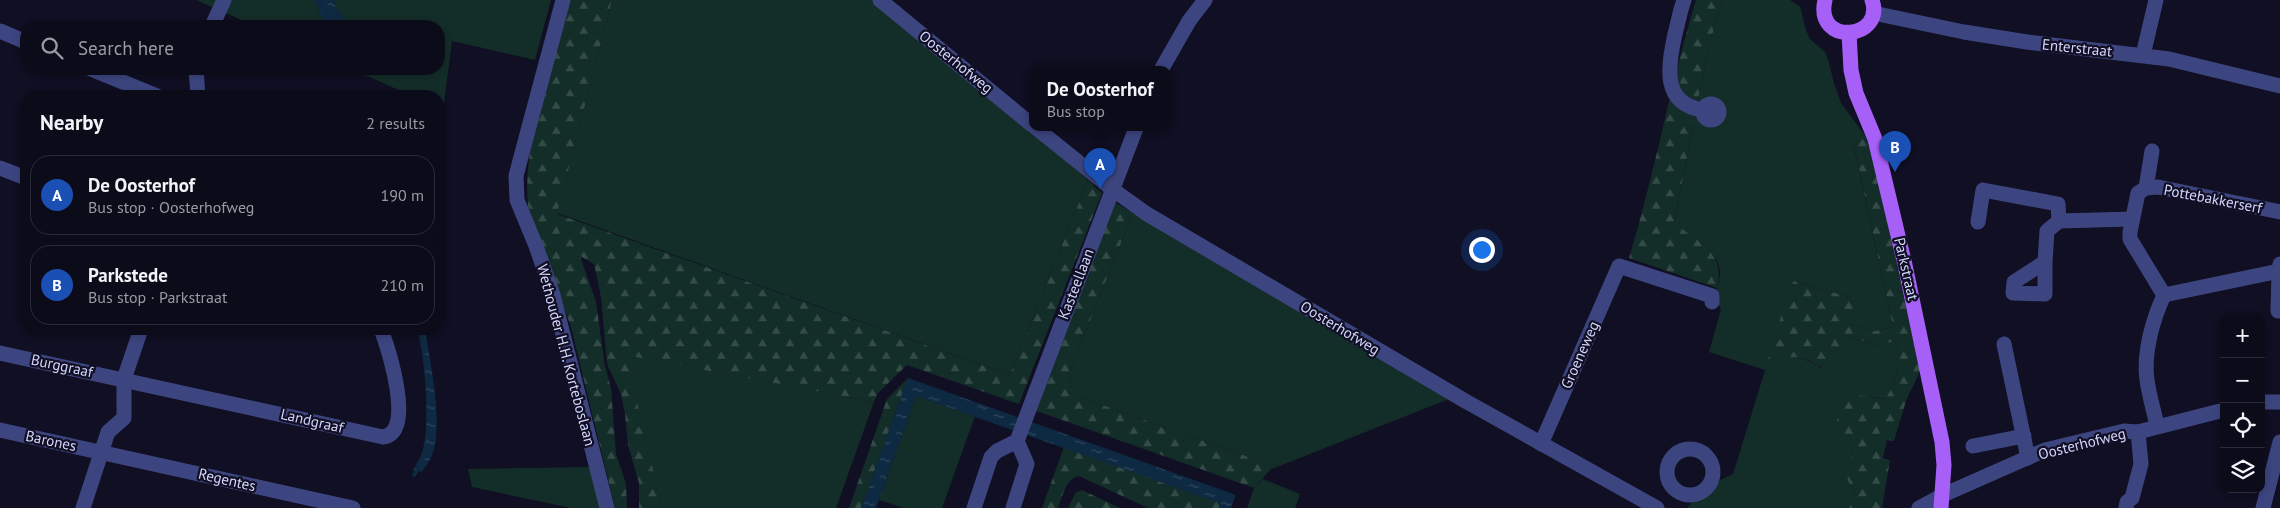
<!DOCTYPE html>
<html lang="en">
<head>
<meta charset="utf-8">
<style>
  :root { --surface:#0c0b1a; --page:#151423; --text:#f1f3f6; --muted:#9a9ba2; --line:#2c2b39; --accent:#b45309 }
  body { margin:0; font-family:"PT Sans",sans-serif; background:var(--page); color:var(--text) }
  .controls { position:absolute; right:15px; bottom:15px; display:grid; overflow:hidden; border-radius:10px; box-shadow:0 2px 8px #0003 }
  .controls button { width:45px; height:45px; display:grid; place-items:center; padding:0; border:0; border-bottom:1px solid var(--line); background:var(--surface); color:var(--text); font:25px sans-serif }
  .you { position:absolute; left:1481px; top:249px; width:18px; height:18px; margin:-12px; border:4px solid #fff; border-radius:50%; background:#1a73e8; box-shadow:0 0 0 8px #1a73e833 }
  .badge { display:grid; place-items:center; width:32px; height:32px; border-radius:50%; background:var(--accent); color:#fff; font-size:16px; font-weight:700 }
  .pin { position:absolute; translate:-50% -41px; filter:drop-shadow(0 1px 2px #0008) }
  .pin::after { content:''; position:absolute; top:26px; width:18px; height:15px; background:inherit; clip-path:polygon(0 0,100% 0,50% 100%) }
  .popup { position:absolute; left:1029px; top:66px; width:142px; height:65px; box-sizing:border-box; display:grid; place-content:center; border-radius:10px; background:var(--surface); filter:drop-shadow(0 1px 4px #0005); font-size:16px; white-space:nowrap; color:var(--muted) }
  .popup b { font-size:19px; color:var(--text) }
  .popup::after { content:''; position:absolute; left:50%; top:100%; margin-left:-10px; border:10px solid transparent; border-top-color:var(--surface) }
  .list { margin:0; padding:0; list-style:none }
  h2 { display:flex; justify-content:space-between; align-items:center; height:65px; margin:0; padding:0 20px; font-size:21px }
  h2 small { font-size:16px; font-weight:400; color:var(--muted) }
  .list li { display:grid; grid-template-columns:32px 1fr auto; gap:15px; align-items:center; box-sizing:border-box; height:80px; margin:0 10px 10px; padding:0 10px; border:1px solid var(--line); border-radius:20px }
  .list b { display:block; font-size:19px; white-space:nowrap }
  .list p { margin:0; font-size:16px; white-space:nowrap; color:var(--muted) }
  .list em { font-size:16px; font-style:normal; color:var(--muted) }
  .icon { flex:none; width:28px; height:28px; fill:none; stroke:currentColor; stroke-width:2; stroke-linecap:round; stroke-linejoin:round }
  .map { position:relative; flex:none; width:2280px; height:508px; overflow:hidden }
  .search { position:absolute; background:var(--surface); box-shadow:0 2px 8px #0003; left:20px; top:20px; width:425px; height:55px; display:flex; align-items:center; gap:12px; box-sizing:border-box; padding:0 18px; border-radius:20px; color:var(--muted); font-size:19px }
  .panel { position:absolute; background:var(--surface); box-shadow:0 2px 8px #0003; left:20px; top:90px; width:425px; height:245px; border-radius:20px }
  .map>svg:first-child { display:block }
</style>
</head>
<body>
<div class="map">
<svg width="2280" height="508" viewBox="0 0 2280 508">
  <defs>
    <pattern id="forest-firs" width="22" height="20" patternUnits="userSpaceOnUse" patternTransform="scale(1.25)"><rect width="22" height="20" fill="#132d28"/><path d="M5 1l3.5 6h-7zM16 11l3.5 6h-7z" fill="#344b48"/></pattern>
    <pattern id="water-ripples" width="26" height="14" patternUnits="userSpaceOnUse" patternTransform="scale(1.25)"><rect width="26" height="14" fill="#0e2a43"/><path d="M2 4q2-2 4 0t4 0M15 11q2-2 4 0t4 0" fill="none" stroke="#30485f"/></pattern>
  </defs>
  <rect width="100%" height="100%" fill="#100f23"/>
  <g fill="#132d28">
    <path d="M196,0H315L325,26H255Z"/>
    <path d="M334,0H551L535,60L452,41L443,111L439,109V96H412L365,75V69H439V26H349L335,6Z"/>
    <path d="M612,0H877L949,57L1088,180L1010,375L557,213Z"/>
    <path d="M1723,0H1790L1800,6L1806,30L1810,39L1825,52L1828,59L1834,83L1841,103L1864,134L1853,142L1893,327L1875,331L1851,325L1855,302L1849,297L1794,281L1766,369C1790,352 1797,354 1821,368L1842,335L1878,345L1896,341C1901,362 1898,381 1885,399L1867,396L1840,430L1850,442L1853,453C1850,472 1842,474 1856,494L1849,508H1687C1700,492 1715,482 1733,474L1765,370L1709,352L1721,309L1714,299C1716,291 1720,281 1720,273C1719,250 1690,236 1674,224L1709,45Z"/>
    <path d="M1133,213L1449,399L1277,467L1080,397C1071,390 1070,384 1069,373Z"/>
    <path d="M625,354L874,402L836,508H662Z"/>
    <path d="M916,396L975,416L942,508H904L879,500Z"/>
    <path d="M590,467L600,508H571L472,487L468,469Z"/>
    <path d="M1263,479L1300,494L1295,508H1247L1254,488Z"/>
  </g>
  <g fill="url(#forest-firs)">
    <path d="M570,0H612L557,214L1010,375L1088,180L1102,193L1019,404L907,365L878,393L874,402L626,355L662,508H639V483L628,445L625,414L621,394L607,364L601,296L594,264L580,256L596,302L605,366L611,388L616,454L626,484L627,508H615L571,327L529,213C519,148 553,63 570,0Z"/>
    <path d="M1696,0H1723L1709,45L1674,223C1699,242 1726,253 1717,288L1629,258C1655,173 1670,85 1696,0Z"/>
    <path d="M1864,134L1871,148L1920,371L1906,401L1894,441L1887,440L1883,458L1890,460L1882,508H1849L1856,494C1840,471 1849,475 1853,453C1850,441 1844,439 1839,430C1833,416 1843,399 1858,396C1867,395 1875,399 1885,399C1898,381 1901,362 1896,341L1878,345L1842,335C1838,348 1841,360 1829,369C1821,368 1816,365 1810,361C1792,352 1780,359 1765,370L1790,286L1794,281L1849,297L1855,302L1856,315L1851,325L1875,331L1893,327L1853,141Z"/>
    <path d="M1111,200L1133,213L1069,373C1070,384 1071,390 1080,397L1277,467L1271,469L1254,488L1034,410Z"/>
    <path d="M908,378L861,508H849L887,399Z"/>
    <path d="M1064,447L1220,503L1219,508H1148L1079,476C1065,479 1063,496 1058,508H1042Z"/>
    <path d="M1082,490L1120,508H1068L1076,492Z"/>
  </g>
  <g fill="url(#water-ripples)">
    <path d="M315,0H334L335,6L349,26H325Z"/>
    <path d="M417,329L425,330C430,362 444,425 432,455C430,461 425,467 422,472L413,470C416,465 420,459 422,453C431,427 425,356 417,329Z"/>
    <path d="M908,378L1236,495L1231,508H1219L1220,503L916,396L876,508H861Z"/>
  </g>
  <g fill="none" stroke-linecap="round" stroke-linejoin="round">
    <path stroke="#0e2a43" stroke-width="4" d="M414,475L418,468"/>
    <g stroke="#3d4580" stroke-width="15">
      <path d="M563,0L522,153L516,176L517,200L536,246L553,295L607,508"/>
      <path d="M880,0L1032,125"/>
      <path d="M1684,0C1680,11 1678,23 1675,34C1668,65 1661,104 1703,110"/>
      <path d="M1873,13L1964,32L2027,42L2169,59L2280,86"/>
      <path d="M212,26L224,0"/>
      <path d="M0,31L26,42"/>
      <path d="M2143,55L2156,0"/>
      <path d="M91,69L157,96"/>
      <path d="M196,69L198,96"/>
      <path d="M1161,70L1189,21L1205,0"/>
      <circle cx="1711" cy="112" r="8"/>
      <path d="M1036,128L1112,189L1147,214L1467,402L1657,508"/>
      <path d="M0,168L26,178"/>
      <path d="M2146,188L2152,151"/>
      <path d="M1978,222L1983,190L2058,204L2059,221"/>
      <path d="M2045,262V294L2013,293L2014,282L2045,262L2047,231L2059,221L2132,219"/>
      <path d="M2164,295L2130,239V232L2138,193L2146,188L2158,187L2280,212"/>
      <path d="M2164,295L2279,271L2280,264"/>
      <path d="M2278,311L2279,271"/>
      <path d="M2004,344L2028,458"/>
      <path d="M0,353L383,437C416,433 388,348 381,329"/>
      <path d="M2261,402H2280"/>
      <path d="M2157,426C2154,411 2149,395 2147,380C2143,353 2153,319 2164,295"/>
      <path d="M0,430L353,508"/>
      <path d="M1541,444L1619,266L1712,296V302"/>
      <path d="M1973,446L2024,436"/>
      <circle cx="1690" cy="472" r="23"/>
      <path d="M83,508L108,432L124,418V379L141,329"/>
      <path d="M974,508L991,457L997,451L1017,441"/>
      <path d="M1013,508L1027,464L1017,441L1136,128"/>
      <path d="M1919,508L1943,495L2045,450L2124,431L2138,432L2224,410"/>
      <path d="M2126,508L2127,502L2132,498L2141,464L2138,432"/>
      <path d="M2263,508L2280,442"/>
    </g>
    <g stroke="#a760f7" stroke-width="15">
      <path d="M1825,0C1814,47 1886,39 1872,0"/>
      <path d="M1849,33L1851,70L1856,93L1875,139L1905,265L1942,442L1944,465L1941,508"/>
    </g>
  </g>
  <g text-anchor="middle" stroke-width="4.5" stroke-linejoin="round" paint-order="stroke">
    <g font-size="15" fill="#d4d5fd" stroke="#100f23">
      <text transform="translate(2077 48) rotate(6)" y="5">Enterstraat</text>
      <text transform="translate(956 62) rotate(39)" y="5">Oosterhofweg</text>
      <text transform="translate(2213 199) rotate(11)" y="5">Pottebakkerserf</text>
      <text transform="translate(1906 269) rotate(77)" y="5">Parkstraat</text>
      <text transform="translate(1076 284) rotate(-69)" y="5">Kasteellaan</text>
      <text transform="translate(1340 328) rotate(31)" y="5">Oosterhofweg</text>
      <text transform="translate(566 355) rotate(75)" y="5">Wethouder H.H. Korteboslaan</text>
      <text transform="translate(1580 355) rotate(-66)" y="5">Groeneweg</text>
      <text transform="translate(62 366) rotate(12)" y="5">Burggraaf</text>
      <text transform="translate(312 421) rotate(13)" y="5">Landgraaf</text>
      <text transform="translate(51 441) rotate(12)" y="5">Barones</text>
      <text transform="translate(2082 444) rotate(-14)" y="5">Oosterhofweg</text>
      <text transform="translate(227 480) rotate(13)" y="5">Regentes</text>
    </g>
  </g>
</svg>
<div class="controls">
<button>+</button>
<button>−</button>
<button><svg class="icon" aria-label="locate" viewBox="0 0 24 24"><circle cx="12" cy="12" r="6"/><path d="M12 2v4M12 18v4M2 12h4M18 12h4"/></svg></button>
<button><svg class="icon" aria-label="layers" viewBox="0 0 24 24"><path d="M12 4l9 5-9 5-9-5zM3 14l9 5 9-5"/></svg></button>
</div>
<div class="you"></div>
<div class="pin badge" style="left:1100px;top:189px;background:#1a4fb4">A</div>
<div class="popup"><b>De Oosterhof</b>Bus stop</div>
<div class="pin badge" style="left:1895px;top:172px;background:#1a4fb4">B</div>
<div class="search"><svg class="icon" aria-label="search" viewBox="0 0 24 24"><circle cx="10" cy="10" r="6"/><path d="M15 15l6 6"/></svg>Search here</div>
<section class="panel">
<h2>Nearby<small>2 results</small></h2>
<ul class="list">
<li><span class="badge" style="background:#1a4fb4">A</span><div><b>De Oosterhof</b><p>Bus stop · Oosterhofweg</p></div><em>190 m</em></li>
<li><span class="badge" style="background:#1a4fb4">B</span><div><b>Parkstede</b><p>Bus stop · Parkstraat</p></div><em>210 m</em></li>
</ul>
</section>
</div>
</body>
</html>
